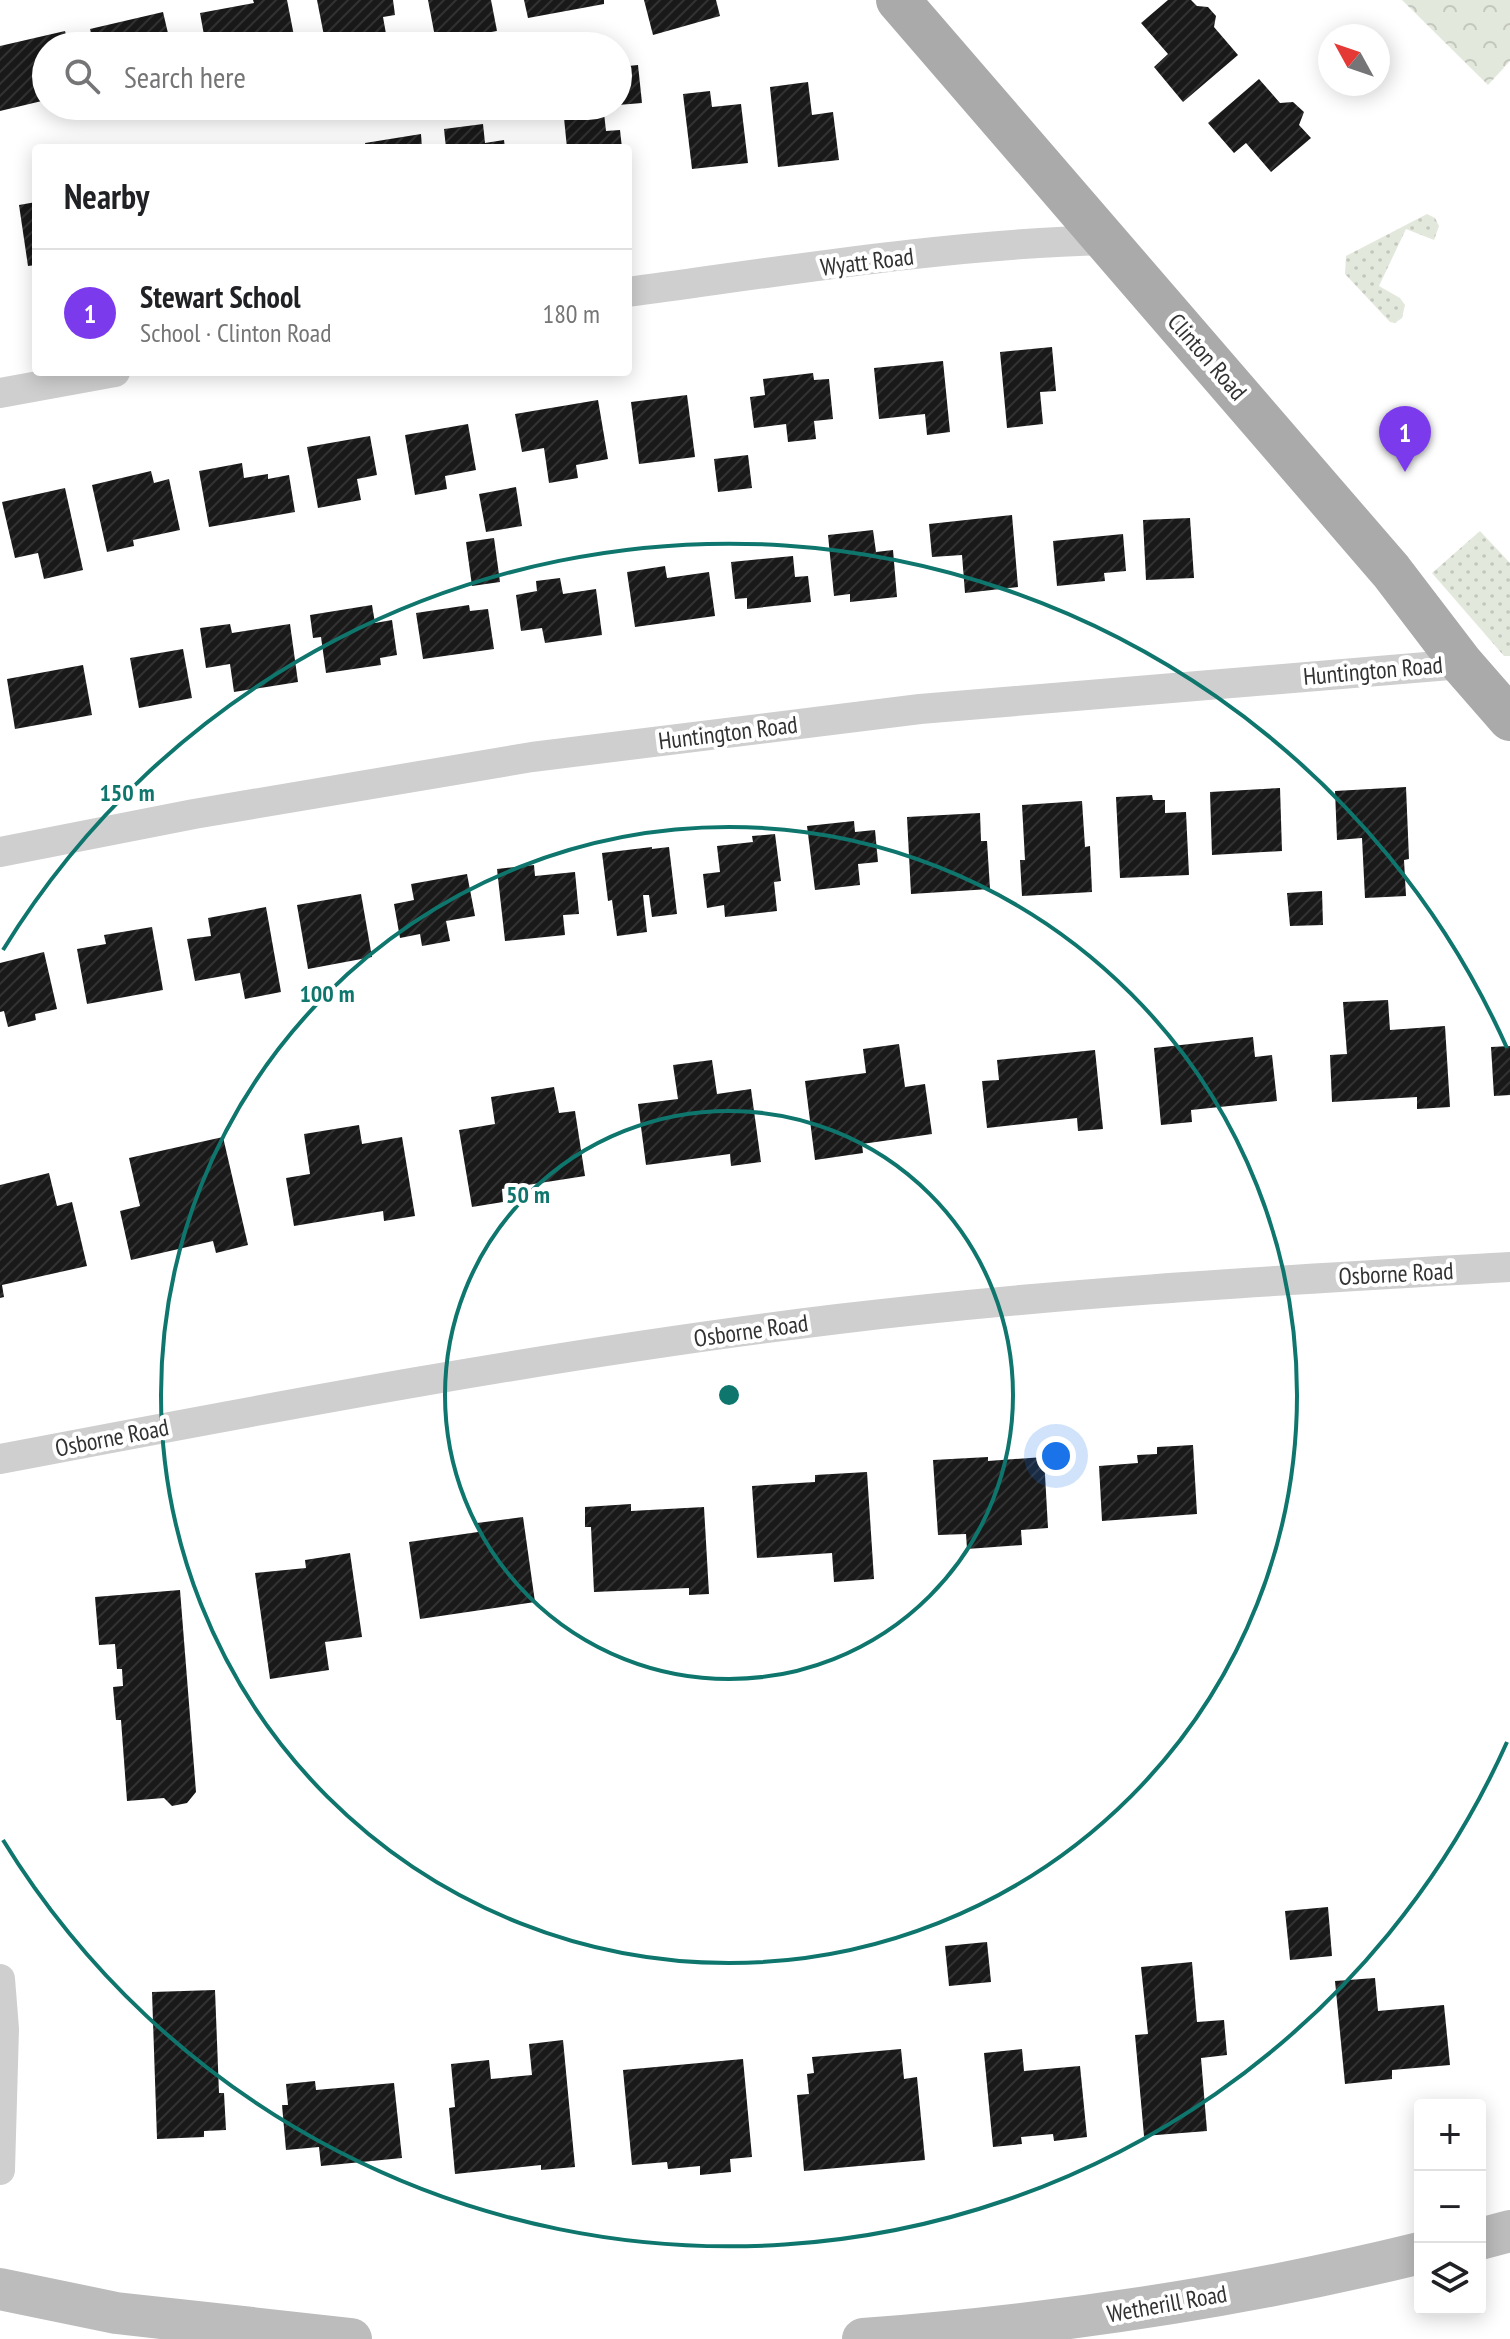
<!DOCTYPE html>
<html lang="en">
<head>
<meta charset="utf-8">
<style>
  :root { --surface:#fff; --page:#f6f6f6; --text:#202124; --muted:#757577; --line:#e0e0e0; --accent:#7c3aed }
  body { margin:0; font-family:"PT Sans Narrow",sans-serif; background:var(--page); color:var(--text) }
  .controls { position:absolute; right:24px; bottom:24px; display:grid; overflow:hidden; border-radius:8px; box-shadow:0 4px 20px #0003 }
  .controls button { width:72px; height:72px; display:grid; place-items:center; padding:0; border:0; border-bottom:2px solid var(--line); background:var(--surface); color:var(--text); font:40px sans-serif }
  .compass { position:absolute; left:1318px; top:24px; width:72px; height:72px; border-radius:50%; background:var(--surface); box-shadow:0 4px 20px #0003; rotate:310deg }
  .you { position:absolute; left:1056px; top:1456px; width:28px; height:28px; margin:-20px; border:6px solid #fff; border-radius:50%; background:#1a73e8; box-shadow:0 0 0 12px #1a73e833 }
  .badge { display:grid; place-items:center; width:52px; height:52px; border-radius:50%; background:var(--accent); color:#fff; font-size:26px; font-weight:700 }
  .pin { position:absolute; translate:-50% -66px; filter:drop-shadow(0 2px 4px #0008) }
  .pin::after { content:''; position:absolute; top:42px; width:28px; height:24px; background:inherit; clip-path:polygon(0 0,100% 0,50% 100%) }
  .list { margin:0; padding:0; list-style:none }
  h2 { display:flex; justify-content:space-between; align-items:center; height:104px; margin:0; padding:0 32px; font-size:34px }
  h2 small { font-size:26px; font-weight:400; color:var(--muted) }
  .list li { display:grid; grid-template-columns:52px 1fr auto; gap:24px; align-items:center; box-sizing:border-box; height:128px; padding:0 32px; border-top:2px solid var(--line) }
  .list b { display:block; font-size:30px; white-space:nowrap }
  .list p { margin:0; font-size:26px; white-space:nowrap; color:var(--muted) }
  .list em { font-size:26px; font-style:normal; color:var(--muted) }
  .icon { flex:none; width:44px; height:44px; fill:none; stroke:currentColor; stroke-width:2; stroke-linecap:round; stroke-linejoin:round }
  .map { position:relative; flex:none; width:1510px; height:2339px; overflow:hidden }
  .search { position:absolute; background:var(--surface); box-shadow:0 4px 20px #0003; left:32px; top:32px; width:600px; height:88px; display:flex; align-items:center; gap:20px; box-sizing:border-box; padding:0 28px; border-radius:44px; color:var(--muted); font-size:30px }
  .panel { position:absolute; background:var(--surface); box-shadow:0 4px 20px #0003; left:32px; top:144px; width:600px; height:232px; border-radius:8px }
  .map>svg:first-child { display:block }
</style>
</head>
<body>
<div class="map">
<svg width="1510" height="2339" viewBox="0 0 1510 2339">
  <defs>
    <pattern id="grass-dots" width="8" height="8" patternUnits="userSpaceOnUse" patternTransform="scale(2)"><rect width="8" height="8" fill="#e3e8dc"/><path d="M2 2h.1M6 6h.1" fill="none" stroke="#c3c7bd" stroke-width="1.8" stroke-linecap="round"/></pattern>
    <pattern id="forest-crowns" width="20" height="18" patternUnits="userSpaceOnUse" patternTransform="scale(2)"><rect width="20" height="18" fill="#e3e8dc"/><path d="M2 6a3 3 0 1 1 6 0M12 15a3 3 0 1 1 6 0" fill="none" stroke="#c3c7bd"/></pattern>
    <pattern id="building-hatch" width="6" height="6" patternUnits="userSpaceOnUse" patternTransform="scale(2)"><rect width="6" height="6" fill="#191919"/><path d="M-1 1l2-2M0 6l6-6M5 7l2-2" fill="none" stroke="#323232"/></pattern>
  </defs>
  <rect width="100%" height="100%" fill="#fff"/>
  <g fill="url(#grass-dots)">
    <path d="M1427,214L1435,218L1439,226L1434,240L1406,229L1379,286L1400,298L1405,305L1402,318L1395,323L1390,322L1345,274L1346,256Z"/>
    <path d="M1480,531L1510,563V656H1504L1432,573Z"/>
  </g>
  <path fill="url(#forest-crowns)" d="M1402,0H1510V61L1488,85Z"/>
  <g fill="url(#building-hatch)">
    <path d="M253,0H287L296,46H206L200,13L254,3Z"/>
    <path d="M317,0H393L395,15L383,17L388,45L326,46Z"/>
    <path d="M428,0H491L497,31L436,42Z"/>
    <path d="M524,0H604V4L528,18Z"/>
    <path d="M644,0H716L720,16L653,35Z"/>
    <path d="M1168,0H1191L1197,6L1208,7L1216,16L1214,27L1238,55L1183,102L1154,67L1168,54L1141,23Z"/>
    <path d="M163,12L171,46H94L90,29Z"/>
    <path d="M65,31L69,46H46V100L0,111V46Z"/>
    <path d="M638,65L642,103L618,105V67Z"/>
    <path d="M1259,79L1280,103L1293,102L1304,112L1299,125L1311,138L1271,172L1246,143L1234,153L1208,123Z"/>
    <path d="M808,82L812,115L833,112L839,160L778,167L770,87Z"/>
    <path d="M710,91L712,107L741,104L748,163L692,169L683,94Z"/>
    <path d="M604,113L606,131L620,130L622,148H567L564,118Z"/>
    <path d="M483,124L485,143L504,140L505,148H446L444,129Z"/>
    <path d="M421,134L422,148H366L365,143Z"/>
    <path d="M36,202V265L28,266L19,205Z"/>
    <path d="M1052,347L1056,391L1040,392L1043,424L1007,428L1000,352Z"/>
    <path d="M943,361L950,432L927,435L925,414L879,419L874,368Z"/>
    <path d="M813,373L814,380L829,379L833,419L814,421L816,439L788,442L786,424L754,428L750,397L765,395L763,379Z"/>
    <path d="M687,395L695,457L639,464L631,402Z"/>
    <path d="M598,400L608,459L576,465L578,478L549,483L544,448L522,452L515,414Z"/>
    <path d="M468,424L476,470L445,476L447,489L415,495L405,435Z"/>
    <path d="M370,436L377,475L357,479L361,500L318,508L307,447Z"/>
    <path d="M748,455L752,488L718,492L714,459Z"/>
    <path d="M242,463L244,478L268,474V479L289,475L295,512L209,527L199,471Z"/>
    <path d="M151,471L154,483L169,479L180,530L133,540L134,546L107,552L92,485Z"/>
    <path d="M516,487L522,526L486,532L479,494Z"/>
    <path d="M65,488L83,570L44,579L38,553L15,558L2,502Z"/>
    <path d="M1012,515L1018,587L965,593L962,555L932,557L929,524Z"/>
    <path d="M1190,518L1194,578L1146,580L1143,520Z"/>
    <path d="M873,530L876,552L893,550L897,597L850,602V594L834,596L828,535Z"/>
    <path d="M1123,534L1126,571L1104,573L1105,581L1057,586L1053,541Z"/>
    <path d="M494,538L500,582L472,586L466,542Z"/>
    <path d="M793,556L795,577L808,576L811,602L747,609V598L735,599L731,562Z"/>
    <path d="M665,566L667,578L709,572L715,616L635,627L627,572Z"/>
    <path d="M560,578L563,594L596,589L602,635L545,643L542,628L521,631L516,595L537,591L536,581Z"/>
    <path d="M372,605L375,623L392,620L397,655L380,658L381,665L326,673L321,637L313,638L310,615Z"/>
    <path d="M469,605L470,611L488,609L494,649L423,659L416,613Z"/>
    <path d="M230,624L232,633L290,624L298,682L234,692L230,664L206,668L200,628Z"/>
    <path d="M183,649L192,698L139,708L130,658Z"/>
    <path d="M83,665L92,715L15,729L7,679Z"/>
    <path d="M1406,787L1409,859L1404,860L1406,896L1365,898L1362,838L1337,840L1335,791Z"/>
    <path d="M1280,788L1282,851L1212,855L1210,792Z"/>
    <path d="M1152,795L1153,800H1165V813L1186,812L1189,875L1120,878L1116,797Z"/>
    <path d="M1082,801L1085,847L1090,846L1092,892L1022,896L1020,860H1025L1022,805Z"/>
    <path d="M980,813L981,841H987L990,889L911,894L907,817Z"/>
    <path d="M854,821L855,832L875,830L878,862L858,864L860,885L815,890L807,826Z"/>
    <path d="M775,834L781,881L774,882L777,911L725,917L724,905L707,908L703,874L720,872L717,846L753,842L752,836Z"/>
    <path d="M652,847V849L669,847L677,914L652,917L649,895H643L647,932L617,936L612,900L608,901L602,853Z"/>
    <path d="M534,865L535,876L575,872L579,914L563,915L565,935L505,941L497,869Z"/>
    <path d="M467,874L475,916L446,921L450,941L422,946L420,934L400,938L394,904L414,900L411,884Z"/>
    <path d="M1322,891L1323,925L1290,926L1287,893Z"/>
    <path d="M361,894L372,957L308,969L297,905Z"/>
    <path d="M266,907L281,992L245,999L240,973L195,981L187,939L211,936L208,918Z"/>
    <path d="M152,927L163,990L87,1004L77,949L106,944L104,935Z"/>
    <path d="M44,952L57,1009L35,1014L36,1020L8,1027L4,1011L0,1012V963Z"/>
    <path d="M1388,1000L1390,1030L1445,1026L1450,1107L1417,1109V1097L1332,1102L1330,1055L1347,1054L1343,1002Z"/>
    <path d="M1253,1037L1255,1057L1272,1055L1277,1101L1191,1110L1192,1122L1161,1125L1154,1048Z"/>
    <path d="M899,1044L905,1087L925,1084L932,1134L862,1144L863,1153L815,1160L805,1081L866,1073L863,1049Z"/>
    <path d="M1510,1046V1095L1494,1096L1491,1047Z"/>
    <path d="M1095,1050L1103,1129L1078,1131L1077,1118L987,1128L982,1081L999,1080L997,1060Z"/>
    <path d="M712,1060L717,1094L751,1089L761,1162L731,1166L730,1154L646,1165L638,1104L678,1099L673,1065Z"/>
    <path d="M554,1087L559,1113L575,1111L585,1176L502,1189L503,1202L472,1207L459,1130L495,1124L491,1097Z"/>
    <path d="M359,1125L362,1144L402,1137L415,1216L384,1221L383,1211L294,1226L286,1178L310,1174L304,1134Z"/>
    <path d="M223,1137L248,1245L216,1253L213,1241L131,1260L120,1211L140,1206L129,1158Z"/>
    <path d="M49,1173L57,1206L72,1202L87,1266L2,1285L4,1297L0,1298V1185Z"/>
    <path d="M1193,1445L1197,1514L1102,1521L1099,1466L1138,1463L1137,1455L1157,1454V1447Z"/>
    <path d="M988,1457V1461L1044,1457L1048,1528L1021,1530L1022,1545L967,1549L966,1534L938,1535L933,1460Z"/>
    <path d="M867,1472L874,1579L834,1582L832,1553L757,1558L752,1486L815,1482V1475Z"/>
    <path d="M631,1504V1511L704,1507L709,1594L689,1595V1588L594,1592L591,1527H585V1507Z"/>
    <path d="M523,1517L535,1602L420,1619L409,1542L478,1532L477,1523Z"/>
    <path d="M350,1553L362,1637L325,1642L329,1670L270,1679L255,1573L306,1568L305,1560Z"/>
    <path d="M180,1590L196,1792L187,1803L172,1806L164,1798L127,1801L121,1720H116L113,1687L123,1686L122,1669H117L115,1644L99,1645L95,1597Z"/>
    <path d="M1328,1907L1332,1956L1290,1960L1285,1911Z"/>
    <path d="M987,1942L991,1982L949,1986L945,1946Z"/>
    <path d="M1192,1962L1197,2022L1224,2020L1227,2055L1201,2058L1207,2131L1144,2136L1135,2035L1148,2034L1141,1967Z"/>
    <path d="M1375,1978L1378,2011L1444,2005L1450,2065L1392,2070V2079L1345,2084L1335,1981Z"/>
    <path d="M215,1990L219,2093H224L226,2130L204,2131V2137L157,2139L152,1992Z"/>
    <path d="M563,2040L575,2167L541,2170V2165L455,2174L449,2108L455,2107L451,2064L489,2060L491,2079L532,2075L529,2044Z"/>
    <path d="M901,2049L904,2079L917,2077L925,2160L804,2171L797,2095L809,2094L807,2074L814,2073L812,2057Z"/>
    <path d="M1022,2049L1024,2071L1080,2066L1087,2137L1054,2141L1053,2134L1021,2137L1022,2144L993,2147L984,2053Z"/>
    <path d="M743,2059L752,2157L730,2159L731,2172L700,2175V2166L668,2169L667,2162L632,2165L623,2070Z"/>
    <path d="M315,2081L316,2090L394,2083L402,2158L321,2166L319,2147L286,2150L282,2105H288L286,2084Z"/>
  </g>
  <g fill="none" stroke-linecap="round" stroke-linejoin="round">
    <g stroke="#cfcfcf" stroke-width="30">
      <path d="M628,292C785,271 948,244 1106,240"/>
      <path d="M0,393L115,372"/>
      <path d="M0,852L194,814L532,757L920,709L1462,664"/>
      <path d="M0,1459C278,1406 557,1353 838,1319C1061,1292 1286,1280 1510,1267"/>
      <path d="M0,1979L4,2029L0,2170"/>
    </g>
    <g stroke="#bcbcbc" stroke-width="42">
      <path d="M1480,2239L1510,2231"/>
      <path d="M0,2289L116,2313L351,2339"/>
      <path d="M863,2339C1051,2325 1237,2298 1420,2253"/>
    </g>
    <path stroke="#aaa" stroke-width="44" d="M898,0L1391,571L1462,664L1510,719"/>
  </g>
  <g fill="none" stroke="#0f766e" stroke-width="4">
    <circle cx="729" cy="1395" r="284"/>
    <circle cx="729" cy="1395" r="568"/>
    <path d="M1507 1742A852 852 0 0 1 3 1840M3 950A852 852 0 0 1 1507 1048"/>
  </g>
  <g text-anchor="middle" stroke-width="8" stroke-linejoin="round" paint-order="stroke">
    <g font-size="24" fill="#323232" stroke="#fff">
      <text transform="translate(867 262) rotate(-7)" y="8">Wyatt Road</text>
      <text transform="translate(1207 357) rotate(49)" y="8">Clinton Road</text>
      <text transform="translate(1373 671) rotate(-5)" y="8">Huntington Road</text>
      <text transform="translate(728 733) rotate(-7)" y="8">Huntington Road</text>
      <text transform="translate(1396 1274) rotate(-3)" y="8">Osborne Road</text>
      <text transform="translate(751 1331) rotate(-8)" y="8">Osborne Road</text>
      <text transform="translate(112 1438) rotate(-11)" y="8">Osborne Road</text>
      <text transform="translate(1167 2304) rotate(-10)" y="8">Wetherill Road</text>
    </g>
  </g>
  <circle cx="729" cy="1395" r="12" fill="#0f766e" stroke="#fff" stroke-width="4"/>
  <g font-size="24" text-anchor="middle" font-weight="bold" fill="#0f766e" stroke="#fff" stroke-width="8" stroke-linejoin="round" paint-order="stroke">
    <text x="127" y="801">150 m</text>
    <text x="327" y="1002">100 m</text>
    <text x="528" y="1203">50 m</text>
  </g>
</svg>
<div class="controls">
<button>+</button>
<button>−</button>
<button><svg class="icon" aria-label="layers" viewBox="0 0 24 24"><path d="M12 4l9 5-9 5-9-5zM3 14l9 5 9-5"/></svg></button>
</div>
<svg class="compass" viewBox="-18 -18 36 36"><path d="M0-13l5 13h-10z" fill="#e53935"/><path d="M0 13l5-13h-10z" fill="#757577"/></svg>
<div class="you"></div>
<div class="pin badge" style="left:1405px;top:472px">1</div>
<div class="search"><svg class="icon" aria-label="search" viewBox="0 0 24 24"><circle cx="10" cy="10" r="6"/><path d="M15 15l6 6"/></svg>Search here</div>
<section class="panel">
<h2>Nearby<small></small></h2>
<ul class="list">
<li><span class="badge">1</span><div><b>Stewart School</b><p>School · Clinton Road</p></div><em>180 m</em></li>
</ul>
</section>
</div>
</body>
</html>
